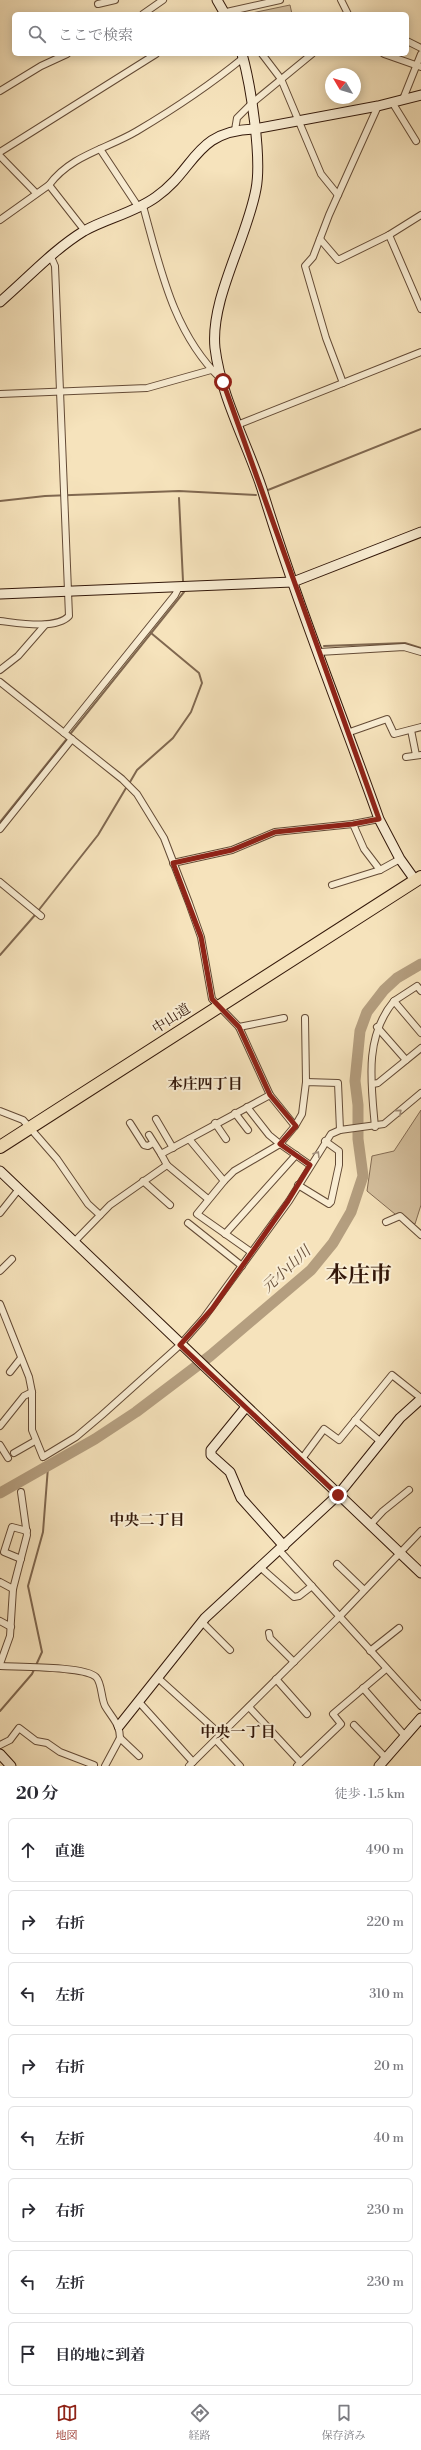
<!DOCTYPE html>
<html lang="ja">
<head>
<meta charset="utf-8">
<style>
  :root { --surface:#fff; --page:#f2f2f3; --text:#2b2b33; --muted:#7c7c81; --line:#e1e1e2; --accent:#8f2418 }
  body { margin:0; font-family:"Libre Bodoni","Noto Serif JP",serif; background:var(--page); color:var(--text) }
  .compass { position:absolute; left:325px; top:68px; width:36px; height:36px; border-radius:50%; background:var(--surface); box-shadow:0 2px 10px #0003; rotate:308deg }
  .stop { position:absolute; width:12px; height:12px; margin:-9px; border:3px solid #8f2418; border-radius:50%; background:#fff }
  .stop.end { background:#8f2418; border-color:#fff; box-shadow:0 1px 4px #0008 }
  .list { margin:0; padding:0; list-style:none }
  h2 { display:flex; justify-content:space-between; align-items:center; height:52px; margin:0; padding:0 16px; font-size:17px }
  h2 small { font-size:13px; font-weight:400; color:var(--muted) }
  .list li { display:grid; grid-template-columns:26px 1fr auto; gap:12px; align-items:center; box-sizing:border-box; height:64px; margin:0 8px 8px; padding:0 8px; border:1px solid var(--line); border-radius:6px }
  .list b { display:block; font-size:15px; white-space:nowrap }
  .list em { font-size:13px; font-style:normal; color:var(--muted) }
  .icon { flex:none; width:22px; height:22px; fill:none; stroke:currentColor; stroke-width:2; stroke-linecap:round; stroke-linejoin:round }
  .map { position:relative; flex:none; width:421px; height:1766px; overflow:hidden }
  .search { position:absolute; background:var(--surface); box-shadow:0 2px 10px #0003; left:12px; right:12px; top:12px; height:44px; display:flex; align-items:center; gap:10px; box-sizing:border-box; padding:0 14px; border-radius:6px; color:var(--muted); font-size:15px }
  .sheet { height:628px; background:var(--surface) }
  nav { display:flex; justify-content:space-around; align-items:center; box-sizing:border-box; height:56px; border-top:1px solid var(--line); background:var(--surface); font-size:11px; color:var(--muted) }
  nav a { display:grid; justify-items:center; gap:2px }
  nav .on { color:var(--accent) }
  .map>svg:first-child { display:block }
</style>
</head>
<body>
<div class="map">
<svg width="421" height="1766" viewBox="0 0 421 1766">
  <rect width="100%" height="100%" fill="#f6e3bc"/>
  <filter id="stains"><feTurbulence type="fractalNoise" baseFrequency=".005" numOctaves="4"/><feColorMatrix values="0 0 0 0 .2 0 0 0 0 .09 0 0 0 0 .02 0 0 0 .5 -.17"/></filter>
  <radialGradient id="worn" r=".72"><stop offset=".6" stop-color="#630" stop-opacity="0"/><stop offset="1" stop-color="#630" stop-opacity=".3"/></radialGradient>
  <g fill="#d5c09e" stroke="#846c54">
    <path d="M290,5L292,14H247Z"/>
    <path d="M421,1110V1205L415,1224L401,1219L367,1191L372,1156L394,1151Z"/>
  </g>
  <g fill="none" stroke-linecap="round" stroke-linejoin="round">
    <g stroke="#806850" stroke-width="2">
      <path d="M268,490L421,429"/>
      <path d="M179,498L183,581"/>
      <path d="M0,501L45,496L179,491L256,495"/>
      <path d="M324,646L405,643L421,648"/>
      <path d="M71,733L184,592"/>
      <path d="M130,782L137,770L173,738L191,712L202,683L199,673L151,633"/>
      <path d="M0,822L66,740"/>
      <path d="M38,911L98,835L126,788"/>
      <path d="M0,955L35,915"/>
      <path d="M0,1711L32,1674L42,1652L28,1586L43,1532L48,1467"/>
    </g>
    <path stroke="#b49e7f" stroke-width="11" d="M0,1493L95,1439L136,1412L210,1356L311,1270L333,1243L351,1212L363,1176L358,1139V1105L355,1081L360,1031L367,1012L384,990L397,978L421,964"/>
    <g stroke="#644b36" stroke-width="8">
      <g id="street">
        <path d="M341,0L348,14"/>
        <path d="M98,4L115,0"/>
        <path d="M222,13L280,0"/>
        <path d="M143,14L163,0"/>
        <path d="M407,41L421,48"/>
        <path d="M262,54L281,79L321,174L338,195"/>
        <path d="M384,54L421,67"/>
        <path d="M0,91L41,66L67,54"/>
        <path d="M403,99L421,54"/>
        <path d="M392,102L416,141"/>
        <path d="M235,130L237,118L251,104L312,54"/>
        <path d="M100,149L139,208"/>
        <path d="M0,152L156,54"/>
        <path d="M0,156L36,193"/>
        <path d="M49,185C71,155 107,149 137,131C174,109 210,85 243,58"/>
        <path d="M143,206C160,267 173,333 221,379"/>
        <path d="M0,220L49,185L85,231"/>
        <path d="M389,235L421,309"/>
        <path d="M320,239L338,260L389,235L421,215"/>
        <path d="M343,383L326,338L305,266L313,257L329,215L378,106"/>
        <path d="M0,394L147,388L211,370"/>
        <path d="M237,425L421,352"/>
        <path d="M0,621C18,623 56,630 69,616L55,266L51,257"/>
        <path d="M319,652L404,647L421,652"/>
        <path d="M0,670L18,656L45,625"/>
        <path d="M0,682L122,779L137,794L164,838L189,903L201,937L212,999L239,1027L270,1095L295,1126L280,1144L310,1165"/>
        <path d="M411,730L416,755"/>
        <path d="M64,733L175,595L179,587"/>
        <path d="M347,733L387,719L394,734L421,727"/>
        <path d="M406,757L421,755"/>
        <path d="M353,824L364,849L380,870"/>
        <path d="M0,829L72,739"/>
        <path d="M173,863L232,850L275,832L353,824L379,819"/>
        <path d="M0,882L41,916"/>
        <path d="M332,885L380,870L400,859"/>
        <path d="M394,1001L417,986L421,991"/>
        <path d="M305,1018L306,1082"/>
        <path d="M239,1027L284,1018"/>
        <path d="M377,1027L406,1060"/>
        <path d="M373,1084L378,1083L421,1048"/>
        <path d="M0,1111L23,1120L57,1159L88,1204L100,1215"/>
        <path d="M235,1113L248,1130"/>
        <path d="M156,1119L173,1148"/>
        <path d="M130,1123L144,1145L148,1146L153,1143"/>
        <path d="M215,1123L226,1139"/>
        <path d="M295,1126L302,1114L306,1082L338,1083L340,1130"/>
        <path d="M375,1127C371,1083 364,1037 394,1001L421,1033"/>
        <path d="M149,1135L161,1154"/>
        <path d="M189,1139L224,1181L197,1214L251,1252"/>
        <path d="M167,1165L208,1199"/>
        <path d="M143,1181L170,1205"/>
        <path d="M224,1181L234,1171L280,1144L269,1135L247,1107"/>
        <path d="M298,1185L329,1204L331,1202L339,1165V1151L325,1141"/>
        <path d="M0,1213L19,1189"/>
        <path d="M386,1222L400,1216L421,1235"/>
        <path d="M188,1223L242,1266"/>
        <path d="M225,1234L296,1155"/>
        <path d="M74,1242L110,1205L167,1165L161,1154L270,1095"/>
        <path d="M0,1271L12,1259"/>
        <path d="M0,1304L29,1377L32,1392V1430L43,1457L76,1437L102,1415L180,1345L203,1319L289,1201L331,1134L340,1130L384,1124L421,1093"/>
        <path d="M10,1372L21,1358"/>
        <path d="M355,1420L381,1442"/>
        <path d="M0,1426L24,1396L32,1392"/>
        <path d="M0,1445L8,1458"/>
        <path d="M14,1453L35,1441"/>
        <path d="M301,1460L324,1429L339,1440L392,1375L421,1398"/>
        <path d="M370,1525L383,1511L409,1490"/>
        <path d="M279,1550L421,1706"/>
        <path d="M21,1559L4,1552L12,1527L27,1531"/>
        <path d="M337,1564L364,1590"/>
        <path d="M260,1567L294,1597L299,1596L312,1586"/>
        <path d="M0,1582L13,1589"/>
        <path d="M0,1621L11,1627"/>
        <path d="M202,1622L230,1650"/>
        <path d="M269,1633L270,1638L294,1662"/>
        <path d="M370,1651L399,1628"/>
        <path d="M0,1664L10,1636L13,1589L27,1535L21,1492"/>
        <path d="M0,1666C18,1667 85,1666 96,1677C102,1683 101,1698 105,1706C112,1718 120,1724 120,1738L105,1766"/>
        <path d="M158,1678L221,1735"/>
        <path d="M276,1679L307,1714"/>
        <path d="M363,1688L405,1736"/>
        <path d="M139,1702L193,1762"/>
        <path d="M249,1707L300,1762"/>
        <path d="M354,1725L386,1758"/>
        <path d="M120,1738L139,1756"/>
        <path d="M216,1740L240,1766"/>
        <path d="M0,1745L10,1740L19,1728L36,1741L47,1743L60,1752L94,1765"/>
        <path d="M189,1766L340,1616L421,1531"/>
        <path d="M297,1766L341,1724L333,1714L386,1669"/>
      </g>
    </g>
    <g stroke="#33180a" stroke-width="11">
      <g id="secondary">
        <path d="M217,0L225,14"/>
        <path d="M242,54C251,86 262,158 256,189C247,239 210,299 215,348C221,397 247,443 262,489C296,601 340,709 379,819L400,859L415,880"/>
        <path d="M0,302C28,278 53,250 84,231C107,218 134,213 156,197C196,169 194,131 254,129L378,106L421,95"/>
        <path d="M0,594L293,582L421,532"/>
        <path d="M0,1171L421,1573"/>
        <path d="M246,1407L211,1450V1455L230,1472L241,1498L284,1546"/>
        <path d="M119,1726L205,1618L338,1495L400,1418L421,1399"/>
        <path d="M0,1754L11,1766"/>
        <path d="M379,1766L421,1718"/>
      </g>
    </g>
    <g stroke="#33180a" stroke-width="14">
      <path id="highway" d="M0,1147L421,877"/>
    </g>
    <use href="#street" stroke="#f9edd3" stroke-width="6"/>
    <use href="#secondary" stroke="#f9edd3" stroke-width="9"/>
    <use href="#highway" stroke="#f6e3bc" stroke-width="12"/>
  </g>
  <defs><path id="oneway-chevron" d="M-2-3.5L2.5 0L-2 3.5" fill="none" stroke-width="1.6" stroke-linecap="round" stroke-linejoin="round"/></defs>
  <g stroke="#a08d79">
    <use href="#oneway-chevron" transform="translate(399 1112) rotate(-41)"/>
    <use href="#oneway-chevron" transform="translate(317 1154) rotate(-58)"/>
  </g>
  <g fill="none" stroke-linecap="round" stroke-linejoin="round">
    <path stroke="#8f2418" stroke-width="5" d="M223,382L379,819L353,824L275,832L232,850L173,863L201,937L212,999L239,1027L270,1095L296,1126L280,1144L310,1165L288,1201L212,1309L180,1345L338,1495"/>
  </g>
  <g text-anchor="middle" stroke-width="4" stroke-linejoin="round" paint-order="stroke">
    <g font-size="14" fill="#33180a" stroke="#f9edd3">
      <text transform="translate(171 1018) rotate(-33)" y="5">中山道</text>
    </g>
    <g font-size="15" font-weight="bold" fill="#33180a" stroke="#f9edd3">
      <text x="205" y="1089">本庄四丁目</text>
      <text x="147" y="1525">中央二丁目</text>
      <text x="238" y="1737">中央一丁目</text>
    </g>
    <g font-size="15" font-style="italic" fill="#674e39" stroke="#f9edd3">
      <text transform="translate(286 1269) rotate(-43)" y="5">元小山川</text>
    </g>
    <g font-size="22" font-weight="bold" fill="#33180a" stroke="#f9edd3">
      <text x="359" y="1282">本庄市</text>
    </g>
  </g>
  <rect width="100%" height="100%" filter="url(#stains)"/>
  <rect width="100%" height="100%" fill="url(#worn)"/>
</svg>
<svg class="compass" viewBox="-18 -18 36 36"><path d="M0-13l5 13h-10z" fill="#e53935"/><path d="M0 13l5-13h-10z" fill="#7c7c81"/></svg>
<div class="stop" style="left:223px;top:382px"></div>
<div class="stop end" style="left:338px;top:1495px"></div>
<div class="search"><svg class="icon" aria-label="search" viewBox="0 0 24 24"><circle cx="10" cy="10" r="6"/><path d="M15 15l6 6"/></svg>ここで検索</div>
</div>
<section class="sheet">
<h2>20 分<small>徒歩 · 1.5 km</small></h2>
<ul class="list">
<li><svg class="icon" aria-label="ahead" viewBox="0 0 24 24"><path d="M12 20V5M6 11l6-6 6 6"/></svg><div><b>直進</b></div><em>490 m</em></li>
<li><svg class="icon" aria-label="right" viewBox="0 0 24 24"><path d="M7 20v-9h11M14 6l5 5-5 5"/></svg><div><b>右折</b></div><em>220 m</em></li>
<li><svg class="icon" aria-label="left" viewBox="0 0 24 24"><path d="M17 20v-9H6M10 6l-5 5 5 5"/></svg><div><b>左折</b></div><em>310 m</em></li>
<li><svg class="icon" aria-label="right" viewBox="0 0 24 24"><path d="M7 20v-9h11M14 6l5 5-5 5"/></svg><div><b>右折</b></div><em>20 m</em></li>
<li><svg class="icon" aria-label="left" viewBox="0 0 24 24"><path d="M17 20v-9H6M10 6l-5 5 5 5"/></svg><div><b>左折</b></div><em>40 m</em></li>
<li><svg class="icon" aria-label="right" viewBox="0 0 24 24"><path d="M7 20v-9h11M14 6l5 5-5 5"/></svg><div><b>右折</b></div><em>230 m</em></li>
<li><svg class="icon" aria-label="left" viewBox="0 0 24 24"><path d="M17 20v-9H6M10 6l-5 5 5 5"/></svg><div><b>左折</b></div><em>230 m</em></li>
<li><svg class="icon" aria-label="arrive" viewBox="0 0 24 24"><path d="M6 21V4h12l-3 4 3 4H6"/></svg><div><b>目的地に到着</b></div></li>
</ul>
</section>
<nav>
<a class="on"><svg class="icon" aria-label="map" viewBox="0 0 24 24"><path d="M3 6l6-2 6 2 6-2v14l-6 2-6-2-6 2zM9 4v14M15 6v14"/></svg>地図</a>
<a><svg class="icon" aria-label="directions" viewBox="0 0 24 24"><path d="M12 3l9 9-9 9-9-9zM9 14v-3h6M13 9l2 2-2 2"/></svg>経路</a>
<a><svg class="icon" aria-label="saved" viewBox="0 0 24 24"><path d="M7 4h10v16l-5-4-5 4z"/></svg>保存済み</a>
</nav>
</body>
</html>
